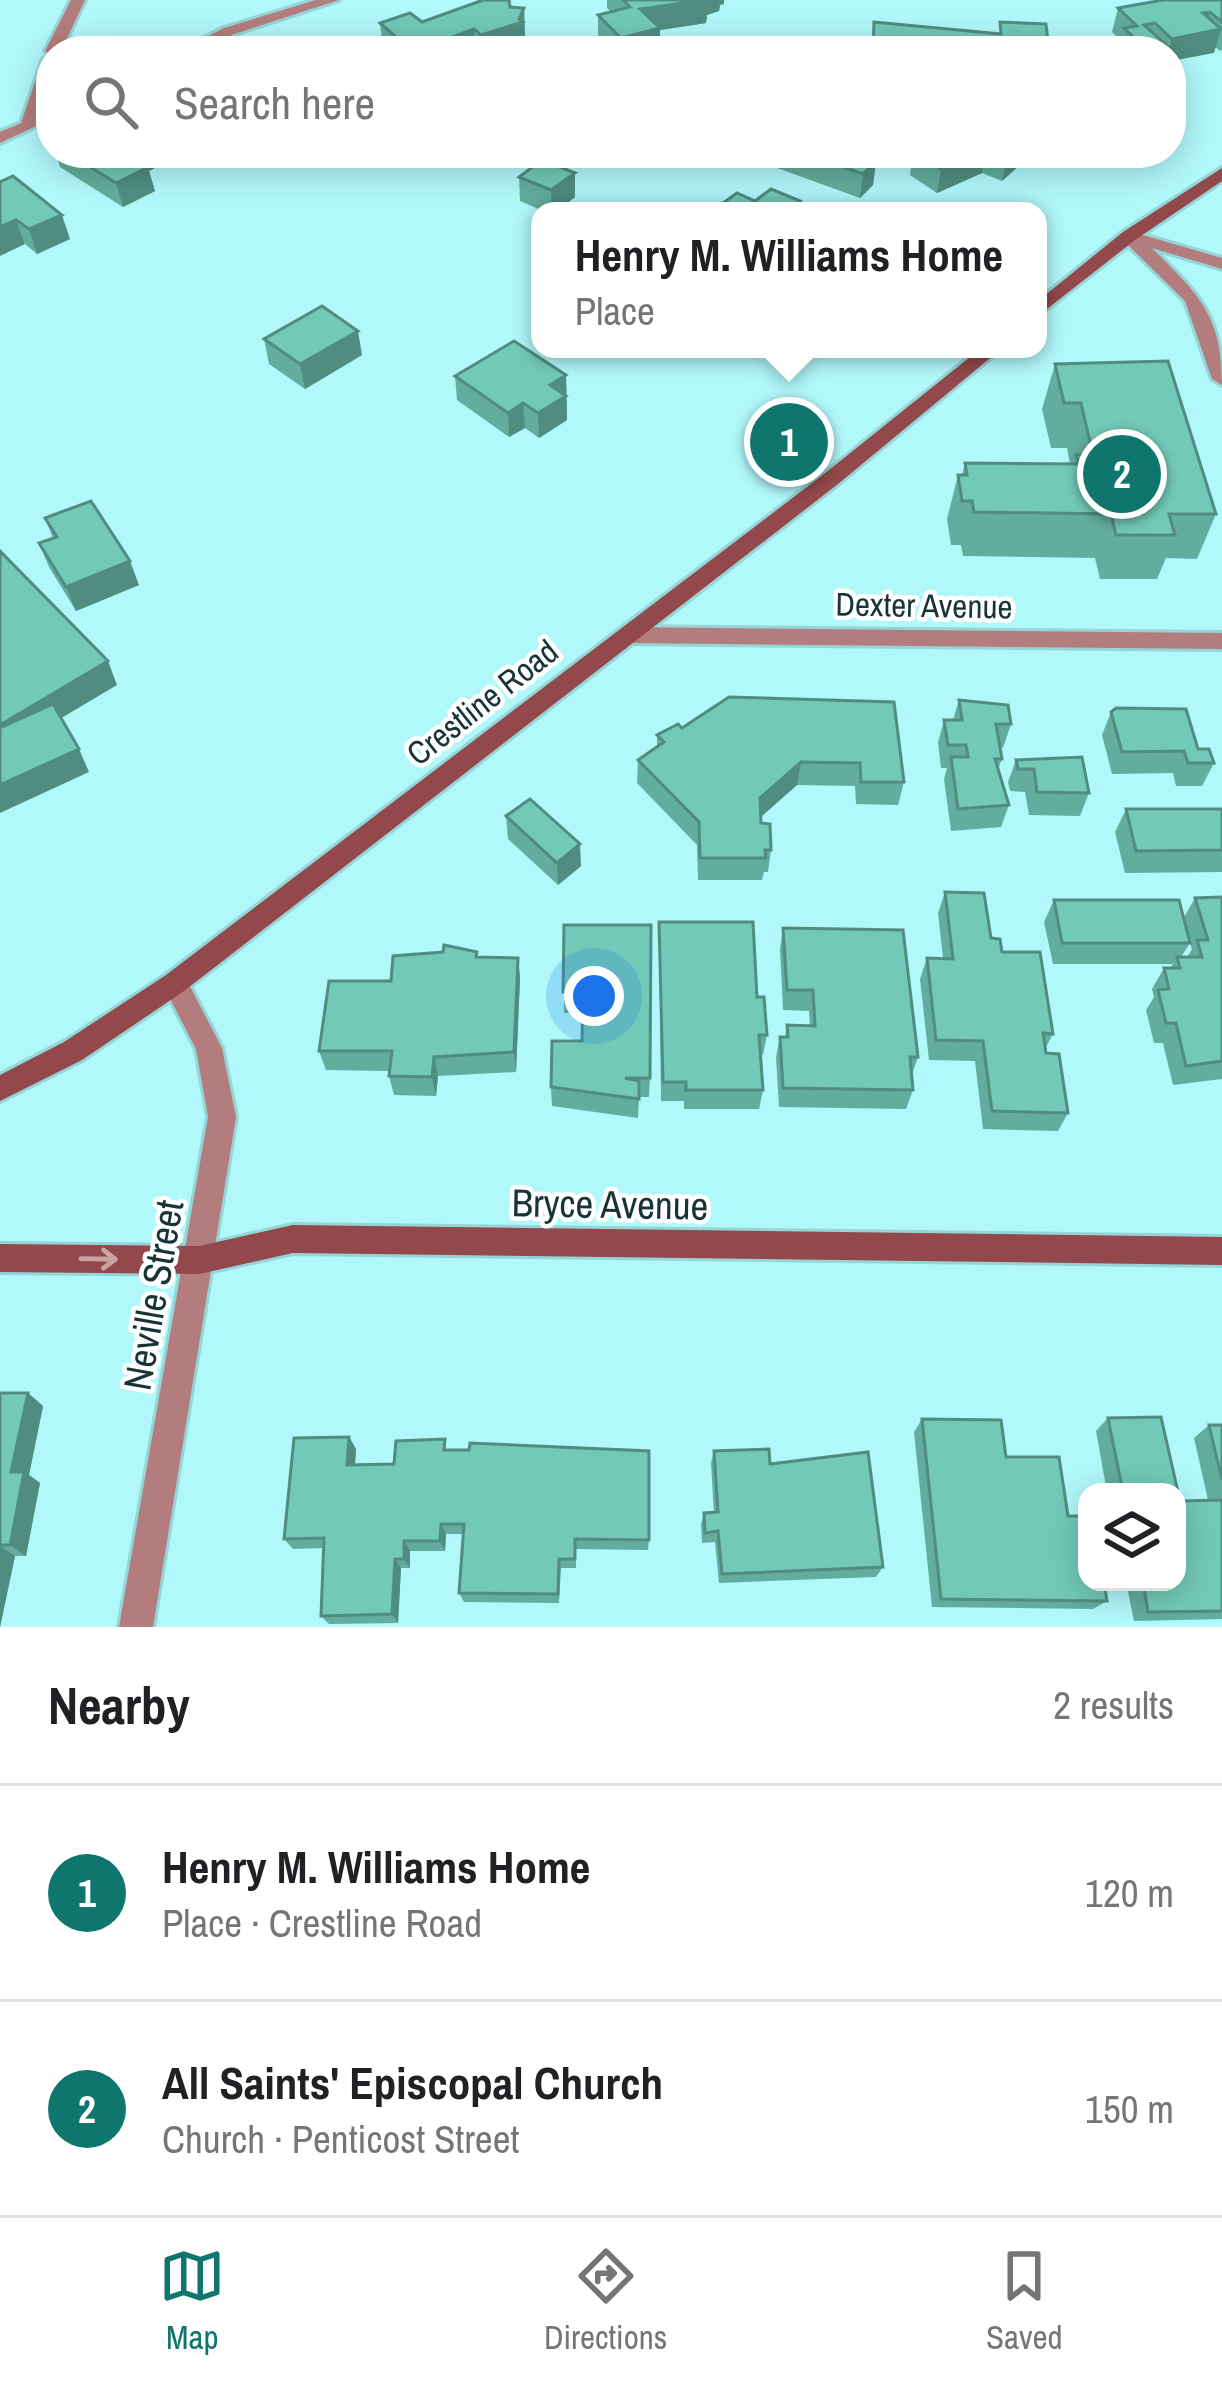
<!DOCTYPE html>
<html lang="en">
<head>
<meta charset="utf-8">
<style>
  :root { --surface:#fff; --page:#f6f6f6; --text:#202124; --muted:#757577; --line:#e0e0e0; --accent:#0f766e }
  body { margin:0; font-family:"Archivo Narrow",sans-serif; background:var(--page); color:var(--text) }
  .controls { position:absolute; right:36px; bottom:36px; display:grid; overflow:hidden; border-radius:24px; box-shadow:0 6px 30px #0003 }
  .controls button { width:108px; height:108px; display:grid; place-items:center; padding:0; border:0; border-bottom:3px solid var(--line); background:var(--surface); color:var(--text); font:60px sans-serif }
  .you { position:absolute; left:594px; top:996px; width:42px; height:42px; margin:-30px; border:9px solid #fff; border-radius:50%; background:#1a73e8; box-shadow:0 0 0 18px #1a73e833 }
  .badge { display:grid; place-items:center; width:78px; height:78px; border-radius:50%; background:var(--accent); color:#fff; font-size:39px; font-weight:700 }
  .pin { position:absolute; translate:-50% -50%; border:6px solid #fff; box-shadow:0 3px 12px #0006 }
  .popup { position:absolute; left:531px; top:202px; width:516px; height:156px; box-sizing:border-box; display:grid; place-content:center; border-radius:24px; background:var(--surface); filter:drop-shadow(0 3px 9px #0005); font-size:39px; white-space:nowrap; color:var(--muted) }
  .popup b { font-size:45px; color:var(--text) }
  .popup::after { content:''; position:absolute; left:50%; top:100%; margin-left:-24px; border:24px solid transparent; border-top-color:var(--surface) }
  .list { margin:0; padding:0; list-style:none }
  h2 { display:flex; justify-content:space-between; align-items:center; height:156px; margin:0; padding:0 48px; font-size:51px }
  h2 small { font-size:39px; font-weight:400; color:var(--muted) }
  .list li { display:grid; grid-template-columns:78px 1fr auto; gap:36px; align-items:center; box-sizing:border-box; height:216px; padding:0 48px; border-top:3px solid var(--line) }
  .list b { display:block; font-size:45px; white-space:nowrap }
  .list p { margin:0; font-size:39px; white-space:nowrap; color:var(--muted) }
  .list em { font-size:39px; font-style:normal; color:var(--muted) }
  .icon { flex:none; width:66px; height:66px; fill:none; stroke:currentColor; stroke-width:2; stroke-linecap:round; stroke-linejoin:round }
  .map { position:relative; flex:none; width:1222px; height:1627px; overflow:hidden }
  .search { position:absolute; background:var(--surface); box-shadow:0 6px 30px #0003; left:36px; right:36px; top:36px; height:132px; display:flex; align-items:center; gap:30px; box-sizing:border-box; padding:0 42px; border-radius:48px; color:var(--muted); font-size:45px }
  .sheet { height:588px; background:var(--surface) }
  nav { display:flex; justify-content:space-around; align-items:center; box-sizing:border-box; height:168px; border-top:3px solid var(--line); background:var(--surface); font-size:33px; color:var(--muted) }
  nav a { display:grid; justify-items:center; gap:6px }
  nav .on { color:var(--accent) }
  .map>svg:first-child { display:block }
</style>
</head>
<body>
<div class="map">
<svg width="1222" height="1627" viewBox="0 0 1222 1627">
  <rect width="100%" height="100%" fill="#b1f8fa"/>
  <g fill="none" stroke-linecap="round" stroke-linejoin="round">
    <g stroke="#95d5d7" stroke-width="6">
      <g id="street">
        <path d="M71,0H85L61,51H51V82L36,126L0,143V132L21,123L43,59L50,55L45,51Z"/>
        <path d="M316,0H339L234,34L199,51H179L224,28Z"/>
        <path d="M1129,231L1222,258V269L1152,248C1199,295 1222,315 1222,385L1212,379L1185,301L1123,240L1120,236Z"/>
        <path d="M625,627L1222,633V649L625,643L614,635Z"/>
        <path d="M175,972L184,975L222,1048L236,1117L153,1627H119L208,1117L196,1049L162,983L166,975Z"/>
      </g>
    </g>
    <g stroke="#95d5d7" stroke-width="6">
      <g id="secondary">
        <path d="M1222,168V181L1135,240L1038,316V301L1123,232Z"/>
        <path d="M980,349H1001L838,484L184,991L82,1060L0,1101V1075L64,1042L166,975L824,474Z"/>
        <path d="M293,1225L1222,1237V1265L293,1253L199,1274L0,1272V1244L199,1246Z"/>
      </g>
    </g>
    <use href="#street" fill="#b37d7d" fill-rule="evenodd"/>
    <use href="#secondary" fill="#93484b" fill-rule="evenodd"/>
  </g>
  <g fill="#62ad9d" fill-rule="evenodd">
    <path d="M607,0H724V4L720,5L719,11L707,15L706,23L660,30V51H610L598,39V15L611,12L607,8Z"/>
    <path d="M1222,0V50L1220,51L1215,47L1214,53L1118,51L1121,40L1112,32L1118,8Z"/>
    <path d="M510,7L524,8L525,32V46L509,51H352L382,41L380,23L422,22Z"/>
    <path d="M56,153H184L149,171L155,191L123,207L60,167Z"/>
    <path d="M218,153H252L245,165H233Z"/>
    <path d="M741,153H852L876,161L873,185L860,198L741,155Z"/>
    <path d="M913,153H1033L1002,181L982,173L937,193L910,175Z"/>
    <path d="M519,177L575,197L557,211H543L520,201Z"/>
    <path d="M0,182L70,239L37,254L25,244Z"/>
    <path d="M264,339L362,355L305,389L269,364Z"/>
    <path d="M1055,364L1216,514L1197,559L1166,558L1157,579H1100L1095,558L963,556L961,545H951L947,519L958,475H962L965,463L1070,464L1067,448H1051L1042,409Z"/>
    <path d="M566,375L567,420L539,438L525,428L509,437L457,400L455,376Z"/>
    <path d="M45,518L139,585L76,611L49,567L39,543L53,538Z"/>
    <path d="M729,697L904,782L898,805L856,804L855,786L797,785L761,817V823L771,850L768,872H764L762,880H698L697,845L637,783L638,760L657,747V735L682,728Z"/>
    <path d="M959,700L1011,724L1003,748L1000,747L1002,759L998,769L1009,805L1001,827L951,831L944,779L947,768H941L938,743L944,720H953Z"/>
    <path d="M1111,712L1198,749L1214,763L1202,786H1176L1173,773L1112,774L1102,735Z"/>
    <path d="M1016,760L1089,793L1080,816L1029,815L1025,792L1010,791L1008,782Z"/>
    <path d="M1126,809H1222V872L1125,873L1115,832Z"/>
    <path d="M506,816L581,866L558,885L508,839Z"/>
    <path d="M945,892L1002,952L1053,1034L1045,1049L1068,1113L1058,1131L983,1129L975,1061L929,1060L920,979L927,958H943L938,913Z"/>
    <path d="M1222,897V1079L1173,1085L1163,1043H1154L1146,1010L1154,997L1152,989L1164,968H1170L1173,964H1053L1044,922L1054,900L1183,919L1195,898ZM1189,940L1192,949L1187,957H1181L1190,943Z"/>
    <path d="M659,922L757,997L767,1035L763,1055H760L763,1090L759,1109H684V1101H661Z"/>
    <path d="M564,925L650,1078L649,1097H639L638,1118L552,1106L551,1087L582,1041L583,1013H564Z"/>
    <path d="M783,928L918,1057L912,1074L913,1090L906,1109L779,1107L776,1057L780,1037H785L787,1025L810,1026L809,1011L783,1010L780,949Z"/>
    <path d="M477,952V957L518,958L520,978L516,1072L438,1076L436,1096L394,1095L389,1076V1071L326,1070L319,1051Z"/>
    <path d="M0,1393H28L43,1406L29,1475L40,1483L26,1556H15L0,1627Z"/>
    <path d="M1161,1417L1180,1501L1208,1500L1194,1438L1209,1425H1222V1619L1134,1621L1126,1582H1177V1492H1107L1096,1431L1108,1418Z"/>
    <path d="M922,1419L1006,1457L1068,1516L1107,1601L1093,1609L932,1607L914,1432Z"/>
    <path d="M349,1437L356,1449L355,1465L394,1464L449,1450L649,1540L648,1550L576,1549V1568H561L559,1603L464,1602L459,1593L463,1534H446L445,1551H410V1568H401L398,1623L329,1624L321,1616L324,1548L293,1549L284,1539Z"/>
    <path d="M714,1451L770,1464L883,1567L876,1577L719,1583L715,1542L702,1543L701,1524L704,1513H714L711,1463Z"/>
  </g>
  <g fill="#508d80">
    <path d="M700,0H724V4L720,5L719,11L707,15L706,23L660,30V51H621V38L640,9Z"/>
    <path d="M524,8L525,46L509,51H482L481,35L519,19Z"/>
    <path d="M1210,12L1203,33L1221,29L1214,53L1171,61V51H1162L1169,50L1172,39L1203,13Z"/>
    <path d="M474,29L475,51H453L452,37Z"/>
    <path d="M129,153H184L149,171L155,191L123,207L116,183Z"/>
    <path d="M243,153H252L245,165Z"/>
    <path d="M976,153H986L982,173L937,193L941,169Z"/>
    <path d="M1012,153H1033L1002,181L1007,157Z"/>
    <path d="M876,161L873,185L860,198L863,174Z"/>
    <path d="M575,173V197L557,211H552L551,190Z"/>
    <path d="M62,215L70,239L37,254L29,229Z"/>
    <path d="M16,220L25,244L0,256V227Z"/>
    <path d="M358,331L362,355L305,389L300,364Z"/>
    <path d="M566,375L567,420L539,438L538,413L550,385Z"/>
    <path d="M523,403L525,428L509,437L508,413Z"/>
    <path d="M130,561L139,585L76,611L66,587Z"/>
    <path d="M108,661L117,685L11,748L0,725Z"/>
    <path d="M79,749L89,772L0,813V785Z"/>
    <path d="M801,762L797,785L757,820L760,798Z"/>
    <path d="M580,844L581,866L558,885L557,863Z"/>
    <path d="M518,958L520,978L516,1072L514,1052Z"/>
    <path d="M434,1057L438,1076L436,1096L432,1077Z"/>
    <path d="M28,1393L43,1406L29,1475L40,1483L26,1556L10,1545L11,1472Z"/>
    <path d="M349,1437L356,1449L354,1477L347,1465Z"/>
    <path d="M441,1524L446,1534L445,1551L440,1541Z"/>
    <path d="M404,1541L410,1551V1568L404,1559Z"/>
    <path d="M0,1546L15,1556L0,1627Z"/>
    <path d="M395,1559L401,1568L398,1623L392,1614Z"/>
  </g>
  <g fill="#72c9b7" stroke="#508d80" stroke-width="3">
    <path d="M483,0H509L510,7L524,8L519,19L523,22L481,35L474,29L452,37L467,50L465,51H352L395,36L380,23L410,13L422,22Z"/>
    <path d="M623,0H705L640,9L660,28L621,38L598,15L630,7Z"/>
    <path d="M1163,0H1222V22L1210,12L1203,13L1221,29L1172,39L1155,23L1144,25L1171,49L1148,51L1124,28L1137,26L1118,8Z"/>
    <path d="M874,22L1001,34L1000,22L1046,24L1049,51H873Z"/>
    <path d="M68,153H129L127,154L148,167L116,183Z"/>
    <path d="M804,153H852L876,161L863,174Z"/>
    <path d="M917,153H976L941,169Z"/>
    <path d="M542,160L575,173L551,190L519,177Z"/>
    <path d="M13,176L62,215L29,229L16,220L0,227V182Z"/>
    <path d="M771,189L800,201L787,211H712L737,193L755,201Z"/>
    <path d="M322,306L358,331L300,364L264,339Z"/>
    <path d="M514,341L566,375L550,385L566,396L538,413L523,403L508,413L455,376Z"/>
    <path d="M1168,361L1216,514H1169L1175,535H1116L1111,514L974,512L972,501H962L958,475H967L965,463L1079,464L1076,455H1093L1081,403H1064L1055,364Z"/>
    <path d="M91,501L130,561L66,587L39,543L57,537L45,518Z"/>
    <path d="M0,551L108,661L0,725Z"/>
    <path d="M729,697L894,702L904,782H861L860,763L801,762L760,798L761,823L770,824L771,850H765L766,858H700L699,822L638,760L664,742L657,735L678,724L682,728Z"/>
    <path d="M959,700L1008,705L1011,724H996L1002,759H995L1009,805L958,809L951,757H968L966,745H948L944,720H962Z"/>
    <path d="M53,704L79,749L0,785V728Z"/>
    <path d="M1116,708L1186,709L1198,749H1209L1214,763H1188L1184,751L1122,752L1111,712Z"/>
    <path d="M1082,757L1089,793L1037,792L1034,769H1018L1016,760Z"/>
    <path d="M530,799L580,844L557,863L506,816Z"/>
    <path d="M1126,809H1222V850L1136,851Z"/>
    <path d="M945,892L984,893L991,938L1000,939L1002,952H1040L1053,1034L1043,1033L1046,1053L1059,1054L1068,1113L992,1111L983,1041L936,1040L927,958L953,959Z"/>
    <path d="M1222,897V1061L1186,1066L1176,1023H1166L1158,990L1169,989L1164,968H1180L1177,957H1202L1197,940H1208L1195,898Z"/>
    <path d="M1054,900H1179L1190,943H1062Z"/>
    <path d="M659,922H753L757,997H764L767,1035H759L763,1090H686V1082H663Z"/>
    <path d="M564,925H651L650,1078H625L639,1081V1099L551,1087L552,1041H582L583,992H563Z"/>
    <path d="M783,928L903,930L918,1057H910L913,1090L783,1088L780,1037H788L787,1025L815,1026L813,990H787Z"/>
    <path d="M444,945L477,952L476,957L518,958L514,1052L434,1057L432,1077L389,1076L392,1051H319L329,981H391L393,956L443,952Z"/>
    <path d="M0,1393H28L11,1472H24L10,1545H0Z"/>
    <path d="M1161,1417L1180,1501L1222,1500V1611L1148,1612L1143,1582H1177V1492H1123L1108,1418Z"/>
    <path d="M922,1419L1001,1420L1006,1457H1059L1068,1516H1087V1582H1104L1107,1601L941,1599Z"/>
    <path d="M1209,1425H1222V1480Z"/>
    <path d="M349,1437L347,1465L394,1464L396,1441L445,1439L444,1450H469L470,1443L649,1451V1540L575,1539V1559H559L558,1594L459,1593L464,1524H441L440,1541H404V1559H395L392,1614L321,1616L324,1538L284,1539L294,1438Z"/>
    <path d="M769,1449L770,1464L868,1452L883,1567L722,1574L718,1531L705,1533L704,1513L718,1512L714,1451Z"/>
  </g>
  <defs><path id="oneway-shaft" d="M-6 0H5M1.5-3L5.5 0L1.5 3" fill="none" stroke-width="1.6" stroke-linecap="round" stroke-linejoin="round" transform="scale(3)"/></defs>
  <use stroke="#c9a4a5" href="#oneway-shaft" transform="translate(99 1259) rotate(1)"/>
  <g text-anchor="middle" stroke-width="9" stroke-linejoin="round" paint-order="stroke">
    <g font-size="33" fill="#183536" stroke="#fff">
      <text transform="translate(924 605) rotate(1)" y="12">Dexter Avenue</text>
      <text transform="translate(482 702) rotate(-38)" y="12">Crestline Road</text>
    </g>
    <g font-size="39" fill="#183536" stroke="#fff">
      <text transform="translate(610 1204) rotate(1)" y="14">Bryce Avenue</text>
      <text transform="translate(153 1295) rotate(-80)" y="14">Neville Street</text>
    </g>
  </g>
</svg>
<div class="controls">
<button><svg class="icon" aria-label="layers" viewBox="0 0 24 24"><path d="M12 4l9 5-9 5-9-5zM3 14l9 5 9-5"/></svg></button>
</div>
<div class="you"></div>
<div class="pin badge" style="left:789px;top:442px">1</div>
<div class="popup"><b>Henry M. Williams Home</b>Place</div>
<div class="pin badge" style="left:1122px;top:474px">2</div>
<div class="search"><svg class="icon" aria-label="search" viewBox="0 0 24 24"><circle cx="10" cy="10" r="6"/><path d="M15 15l6 6"/></svg>Search here</div>
</div>
<section class="sheet">
<h2>Nearby<small>2 results</small></h2>
<ul class="list">
<li><span class="badge">1</span><div><b>Henry M. Williams Home</b><p>Place · Crestline Road</p></div><em>120 m</em></li>
<li><span class="badge">2</span><div><b>All Saints' Episcopal Church</b><p>Church · Penticost Street</p></div><em>150 m</em></li>
</ul>
</section>
<nav>
<a class="on"><svg class="icon" aria-label="map" viewBox="0 0 24 24"><path d="M3 6l6-2 6 2 6-2v14l-6 2-6-2-6 2zM9 4v14M15 6v14"/></svg>Map</a>
<a><svg class="icon" aria-label="directions" viewBox="0 0 24 24"><path d="M12 3l9 9-9 9-9-9zM9 14v-3h6M13 9l2 2-2 2"/></svg>Directions</a>
<a><svg class="icon" aria-label="saved" viewBox="0 0 24 24"><path d="M7 4h10v16l-5-4-5 4z"/></svg>Saved</a>
</nav>
</body>
</html>
